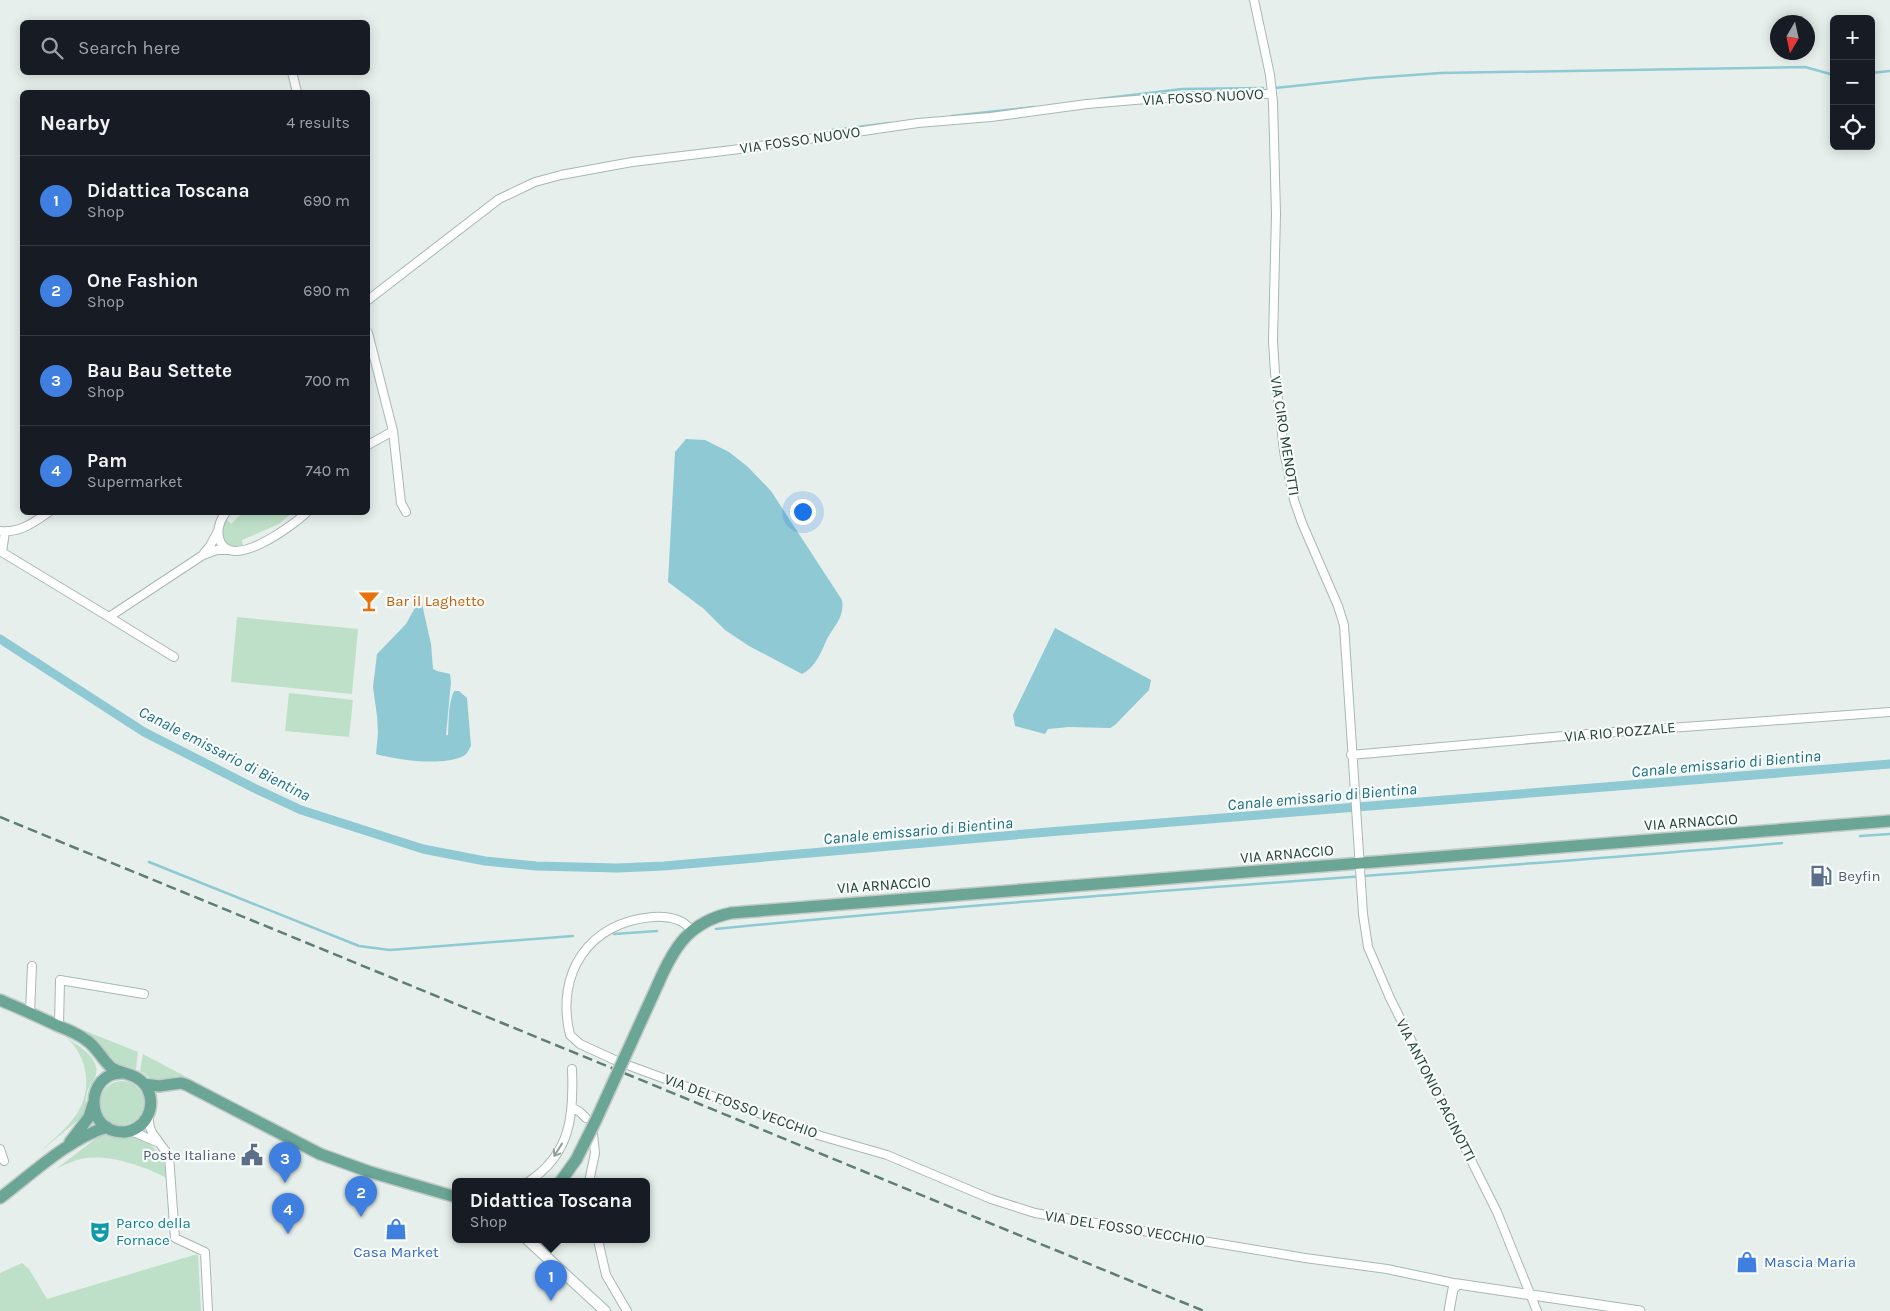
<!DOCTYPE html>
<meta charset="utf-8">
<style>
:root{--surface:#171b24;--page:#20242c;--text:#f1f3f6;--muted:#9ea1a6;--line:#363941;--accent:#f4845f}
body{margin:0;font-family:Karla,sans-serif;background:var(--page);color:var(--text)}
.controls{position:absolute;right:15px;top:15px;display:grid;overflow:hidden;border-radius:8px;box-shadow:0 2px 12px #0003}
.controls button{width:45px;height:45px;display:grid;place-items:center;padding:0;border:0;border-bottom:1px solid var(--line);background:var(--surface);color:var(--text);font:25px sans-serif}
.compass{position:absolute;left:1770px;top:15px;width:45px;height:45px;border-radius:50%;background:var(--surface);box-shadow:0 2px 12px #0003;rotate:189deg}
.you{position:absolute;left:802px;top:511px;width:18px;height:18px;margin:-12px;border:4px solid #fff;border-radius:50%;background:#1a73e8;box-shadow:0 0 0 8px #1a73e833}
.badge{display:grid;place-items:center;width:32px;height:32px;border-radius:50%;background:var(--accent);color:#fff;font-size:16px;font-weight:700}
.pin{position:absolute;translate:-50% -41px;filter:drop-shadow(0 1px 2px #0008)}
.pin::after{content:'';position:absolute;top:26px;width:18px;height:15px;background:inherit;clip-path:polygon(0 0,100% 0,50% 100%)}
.popup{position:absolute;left:452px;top:1178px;width:198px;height:65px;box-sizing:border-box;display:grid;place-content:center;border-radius:8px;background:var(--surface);filter:drop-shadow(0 1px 4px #0005);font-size:16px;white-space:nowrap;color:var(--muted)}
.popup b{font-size:19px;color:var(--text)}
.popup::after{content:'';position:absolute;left:50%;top:100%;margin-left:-10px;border:10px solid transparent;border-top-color:var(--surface)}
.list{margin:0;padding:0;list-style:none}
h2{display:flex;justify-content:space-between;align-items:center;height:65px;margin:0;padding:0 20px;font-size:21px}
h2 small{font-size:16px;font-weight:400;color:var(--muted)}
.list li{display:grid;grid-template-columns:32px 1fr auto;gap:15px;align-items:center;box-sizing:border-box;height:90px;padding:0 20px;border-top:1px solid var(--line)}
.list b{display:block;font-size:19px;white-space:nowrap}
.list p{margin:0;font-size:16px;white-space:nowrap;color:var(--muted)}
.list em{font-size:16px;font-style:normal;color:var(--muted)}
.icon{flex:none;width:28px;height:28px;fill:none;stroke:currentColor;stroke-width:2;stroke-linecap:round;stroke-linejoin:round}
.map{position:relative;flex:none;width:1890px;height:1311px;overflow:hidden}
.search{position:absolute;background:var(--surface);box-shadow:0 2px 12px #0003;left:20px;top:20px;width:350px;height:55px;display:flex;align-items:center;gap:12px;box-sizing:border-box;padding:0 18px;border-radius:8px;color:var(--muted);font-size:19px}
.panel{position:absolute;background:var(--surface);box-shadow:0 2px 12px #0003;left:20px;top:90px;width:350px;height:425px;border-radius:8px}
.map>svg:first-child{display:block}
</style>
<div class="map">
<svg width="1890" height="1311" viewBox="0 0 1890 1311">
<rect width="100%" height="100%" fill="#e6efeb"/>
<path fill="#bfe0c8" d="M242 513H292L279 524 242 540 243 548C223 547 216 536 226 519L231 524Z
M237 617 358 629 352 694 231 682Z
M289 693 353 700 349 737 285 731Z
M83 1030 138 1052 136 1069 113 1063 96 1042Z
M67 1038C78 1045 100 1058 96 1074 95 1080 89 1085 87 1092 85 1099 87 1108 84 1115L40 1152C51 1141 64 1131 73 1119 93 1095 90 1059 67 1038Z
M143 1054 192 1080 176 1076 160 1081 153 1080 140 1071Z
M100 1103a22 22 0 1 1 44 0a22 22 0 1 1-44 0Z
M103 1133 116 1136H138L152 1146 163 1157 167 1178C143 1166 108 1153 81 1159 73 1161 64 1165 56 1169Z
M194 1255H198L201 1311H0V1273L22 1263 29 1269 47 1299Z"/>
<path fill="#8ec9d4" d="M686 439 705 440 729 452 748 467 771 491 842 600C845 617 834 626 827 639 821 652 816 667 802 674L749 646 725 630 704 609 668 582 675 452Z
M417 604H422L431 644 433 669 437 671 450 674 451 682 446 735H448C449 721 448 704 454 691H459L467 698 471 746C468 751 467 755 461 757 441 766 397 760 376 754L378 733 377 716 373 687 377 654 406 624Z
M1055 628 1151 680 1149 690 1115 725 1110 728 1069 727 1048 729 1045 734 1015 726 1013 715Z"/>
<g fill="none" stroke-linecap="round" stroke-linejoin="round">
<path stroke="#8ec9d4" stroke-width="2.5" d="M1871 73 1890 71
M1275 88 1370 78 1441 73 1805 67 1834 75
M1099 99 1182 89 1263 88
M952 116 1034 107
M832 130 890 123
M1860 836 1890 834
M149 862 359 946 390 950 573 936
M716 929C1071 894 1427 874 1782 843
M614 934 657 931"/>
<path stroke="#8ec9d4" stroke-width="9" d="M0 639 144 732 254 788 301 810 423 849 485 861 536 866 617 868 664 866 1048 832 1890 764"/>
<g stroke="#a8b8b2" stroke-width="10">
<path id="minor" d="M1254 0 1270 75 1273 102 1276 214 1273 341 1275 373 1284 451 1294 500 1302 523 1338 606 1344 625 1363 914 1368 947 1390 998 1497 1212 1537 1311
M292 72 297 92
M368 300 499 199 535 182 561 175 632 162 732 150 918 123 991 117 1087 104 1147 99 1237 94H1272
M368 333 393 431 401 503 406 512
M368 445 393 431
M226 512C220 520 217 528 219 538 228 574 294 525 307 512
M0 531C20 533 33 523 49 512
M0 551 109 617 203 555 217 550H229
M2 552 5 532
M204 553 210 546 218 531
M109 617 174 657
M1351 755 1587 734 1890 712
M30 1013 32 966
M59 1026 60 980 144 994
M617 1061 580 1044 570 1035C555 973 589 922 653 917 668 916 682 918 691 930
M630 1066 821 1136 887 1155 991 1199 1035 1213 1305 1258 1387 1269 1458 1284
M573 1108 580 1112 586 1118
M148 1115 150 1128 153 1134 169 1156 175 1238 205 1252 208 1311
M131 1131 157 1142
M0 1149 4 1161
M528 1182C571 1154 574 1115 572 1069
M589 1182 595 1153 593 1134
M598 1240 606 1275 627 1311"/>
</g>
<g stroke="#a8b8b2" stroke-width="11">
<path id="tertiary" d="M1449 1311 1453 1289 1458 1284 1640 1311"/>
</g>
<g stroke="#a4bbb3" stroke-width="12">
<path id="secondary" d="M528 1240 605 1311"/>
</g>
<g stroke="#c2cac8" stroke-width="14">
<path id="primary" d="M658 984C674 947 689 922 731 913L1890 821
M0 1000C19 1008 37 1016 56 1025 66 1029 77 1033 86 1040 97 1047 102 1060 112 1068 120 1073 129 1073 137 1078 151 1086 154 1104 147 1117 143 1125 134 1131 125 1132 83 1134 85 1071 123 1073
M144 1084 159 1086 181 1083 187 1085 320 1154 370 1172 456 1197
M70 1142 89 1117 93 1104
M560 1182 576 1160
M0 1198C32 1174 68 1139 107 1127"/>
</g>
<use href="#minor" stroke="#fff" stroke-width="8"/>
<use href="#tertiary" stroke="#fff" stroke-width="9"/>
<use href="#secondary" stroke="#fff" stroke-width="10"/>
<use href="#primary" stroke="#6aa596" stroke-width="11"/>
<path stroke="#5f7d75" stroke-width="2.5" stroke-dasharray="10 5" stroke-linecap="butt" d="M0 817 1204 1311"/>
<g stroke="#c2cac8" stroke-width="14" stroke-linecap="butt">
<path id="primary-bridge" d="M576 1160 596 1120 658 984"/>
</g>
<use href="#primary-bridge" stroke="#6aa596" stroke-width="11"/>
</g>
<defs><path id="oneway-shaft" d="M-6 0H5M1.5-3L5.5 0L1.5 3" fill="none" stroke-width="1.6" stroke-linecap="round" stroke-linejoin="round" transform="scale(1.25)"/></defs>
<use stroke="#92a09c" href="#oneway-shaft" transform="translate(558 1150) rotate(122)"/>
<defs>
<g id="bar-bare" transform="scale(1.725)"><path d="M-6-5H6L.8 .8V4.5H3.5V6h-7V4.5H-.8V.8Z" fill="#e8710a" stroke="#f7fbf9" stroke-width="2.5" paint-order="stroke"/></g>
<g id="fuel-bare" transform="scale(1.725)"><path d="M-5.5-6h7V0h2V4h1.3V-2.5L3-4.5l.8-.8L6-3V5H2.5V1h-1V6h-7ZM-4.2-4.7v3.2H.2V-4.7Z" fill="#5c6f8a" stroke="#f7fbf9" stroke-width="2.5" paint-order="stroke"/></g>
<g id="civic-bare" transform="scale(1.725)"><path d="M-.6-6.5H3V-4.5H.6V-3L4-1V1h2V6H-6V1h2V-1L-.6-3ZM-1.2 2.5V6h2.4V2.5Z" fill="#5c6f8a" stroke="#f7fbf9" stroke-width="2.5" paint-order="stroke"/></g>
<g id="shop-bare" transform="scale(1.725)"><path d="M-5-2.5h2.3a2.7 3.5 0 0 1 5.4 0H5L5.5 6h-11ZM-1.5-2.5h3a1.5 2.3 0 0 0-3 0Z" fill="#3f7fe0" stroke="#f7fbf9" stroke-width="2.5" paint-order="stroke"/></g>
<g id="theatre-bare" transform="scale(1.725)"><path d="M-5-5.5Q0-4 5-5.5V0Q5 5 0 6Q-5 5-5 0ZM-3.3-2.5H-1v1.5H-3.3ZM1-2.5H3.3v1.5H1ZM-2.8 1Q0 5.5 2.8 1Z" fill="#0f9aa8" stroke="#f7fbf9" stroke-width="2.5" paint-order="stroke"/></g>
</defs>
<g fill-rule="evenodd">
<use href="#bar-bare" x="369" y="601"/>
<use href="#fuel-bare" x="1821" y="876"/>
<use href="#civic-bare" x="252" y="1155"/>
<use href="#shop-bare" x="396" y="1229"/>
<use href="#theatre-bare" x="100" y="1232"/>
<use href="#shop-bare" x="1747" y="1262"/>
</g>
<g text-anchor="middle" stroke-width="4.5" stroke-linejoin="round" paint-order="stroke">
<g font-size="15" fill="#24423a" stroke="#f7fbf9">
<text transform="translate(1203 97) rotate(-3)" y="5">VIA FOSSO NUOVO</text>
<text transform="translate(800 140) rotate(-8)" y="5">VIA FOSSO NUOVO</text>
<text transform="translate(1285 436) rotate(81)" y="5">VIA CIRO MENOTTI</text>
<text transform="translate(1620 732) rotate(-5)" y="5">VIA RIO POZZALE</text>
<text transform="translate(1691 822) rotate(-4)" y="5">VIA ARNACCIO</text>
<text transform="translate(1287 854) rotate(-5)" y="5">VIA ARNACCIO</text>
<text transform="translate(884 885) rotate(-4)" y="5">VIA ARNACCIO</text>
<text transform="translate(1436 1090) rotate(63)" y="5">VIA ANTONIO PACINOTTI</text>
<text transform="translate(741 1106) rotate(20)" y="5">VIA DEL FOSSO VECCHIO</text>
<text transform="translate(1125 1228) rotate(9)" y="5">VIA DEL FOSSO VECCHIO</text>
</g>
<g font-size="15" fill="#c56008" stroke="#f7fbf9" text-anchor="start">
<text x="386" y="606">Bar il Laghetto</text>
</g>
<g font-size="15" fill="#4e5e75" stroke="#f7fbf9" text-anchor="start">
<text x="1838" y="881">Beyfin</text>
<text x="236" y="1160" text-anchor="end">Poste Italiane</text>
</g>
<g font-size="15" fill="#0d838f" stroke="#f7fbf9" text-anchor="start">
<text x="116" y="1228">Parco della<tspan x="116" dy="17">Fornace</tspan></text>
</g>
<g font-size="15" fill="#366cbe" stroke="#f7fbf9">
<text x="396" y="1257">Casa Market</text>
<text x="1764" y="1267" text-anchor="start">Mascia Maria</text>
</g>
<g font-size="16" font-style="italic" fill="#1c6f80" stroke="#f7fbf9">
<text transform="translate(225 753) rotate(27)" y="6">Canale emissario di Bientina</text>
<text transform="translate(1726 763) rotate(-5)" y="6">Canale emissario di Bientina</text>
<text transform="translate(1322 796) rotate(-5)" y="6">Canale emissario di Bientina</text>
<text transform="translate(918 830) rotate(-5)" y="6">Canale emissario di Bientina</text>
</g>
</g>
</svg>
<div class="controls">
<button>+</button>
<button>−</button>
<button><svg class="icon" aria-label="locate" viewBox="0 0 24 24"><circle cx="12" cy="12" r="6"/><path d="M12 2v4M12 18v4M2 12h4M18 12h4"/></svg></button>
</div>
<svg class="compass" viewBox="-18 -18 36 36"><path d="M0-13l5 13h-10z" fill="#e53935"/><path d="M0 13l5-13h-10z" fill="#9ea1a6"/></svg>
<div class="you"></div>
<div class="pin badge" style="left:551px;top:1301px;background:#3f7fe0">1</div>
<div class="popup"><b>Didattica Toscana</b>Shop</div>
<div class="pin badge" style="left:361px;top:1217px;background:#3f7fe0">2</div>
<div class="pin badge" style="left:285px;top:1183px;background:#3f7fe0">3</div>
<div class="pin badge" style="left:288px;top:1234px;background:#3f7fe0">4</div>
<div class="search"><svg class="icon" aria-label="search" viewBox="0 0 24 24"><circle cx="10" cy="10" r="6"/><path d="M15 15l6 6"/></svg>Search here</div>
<section class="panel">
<h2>Nearby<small>4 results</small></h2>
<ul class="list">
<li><span class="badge" style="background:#3f7fe0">1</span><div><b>Didattica Toscana</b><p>Shop</p></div><em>690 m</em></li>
<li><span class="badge" style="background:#3f7fe0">2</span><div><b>One Fashion</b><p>Shop</p></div><em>690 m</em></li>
<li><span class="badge" style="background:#3f7fe0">3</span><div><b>Bau Bau Settete</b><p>Shop</p></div><em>700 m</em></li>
<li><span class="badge" style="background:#3f7fe0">4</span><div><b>Pam</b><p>Supermarket</p></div><em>740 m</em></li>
</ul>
</section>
</div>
